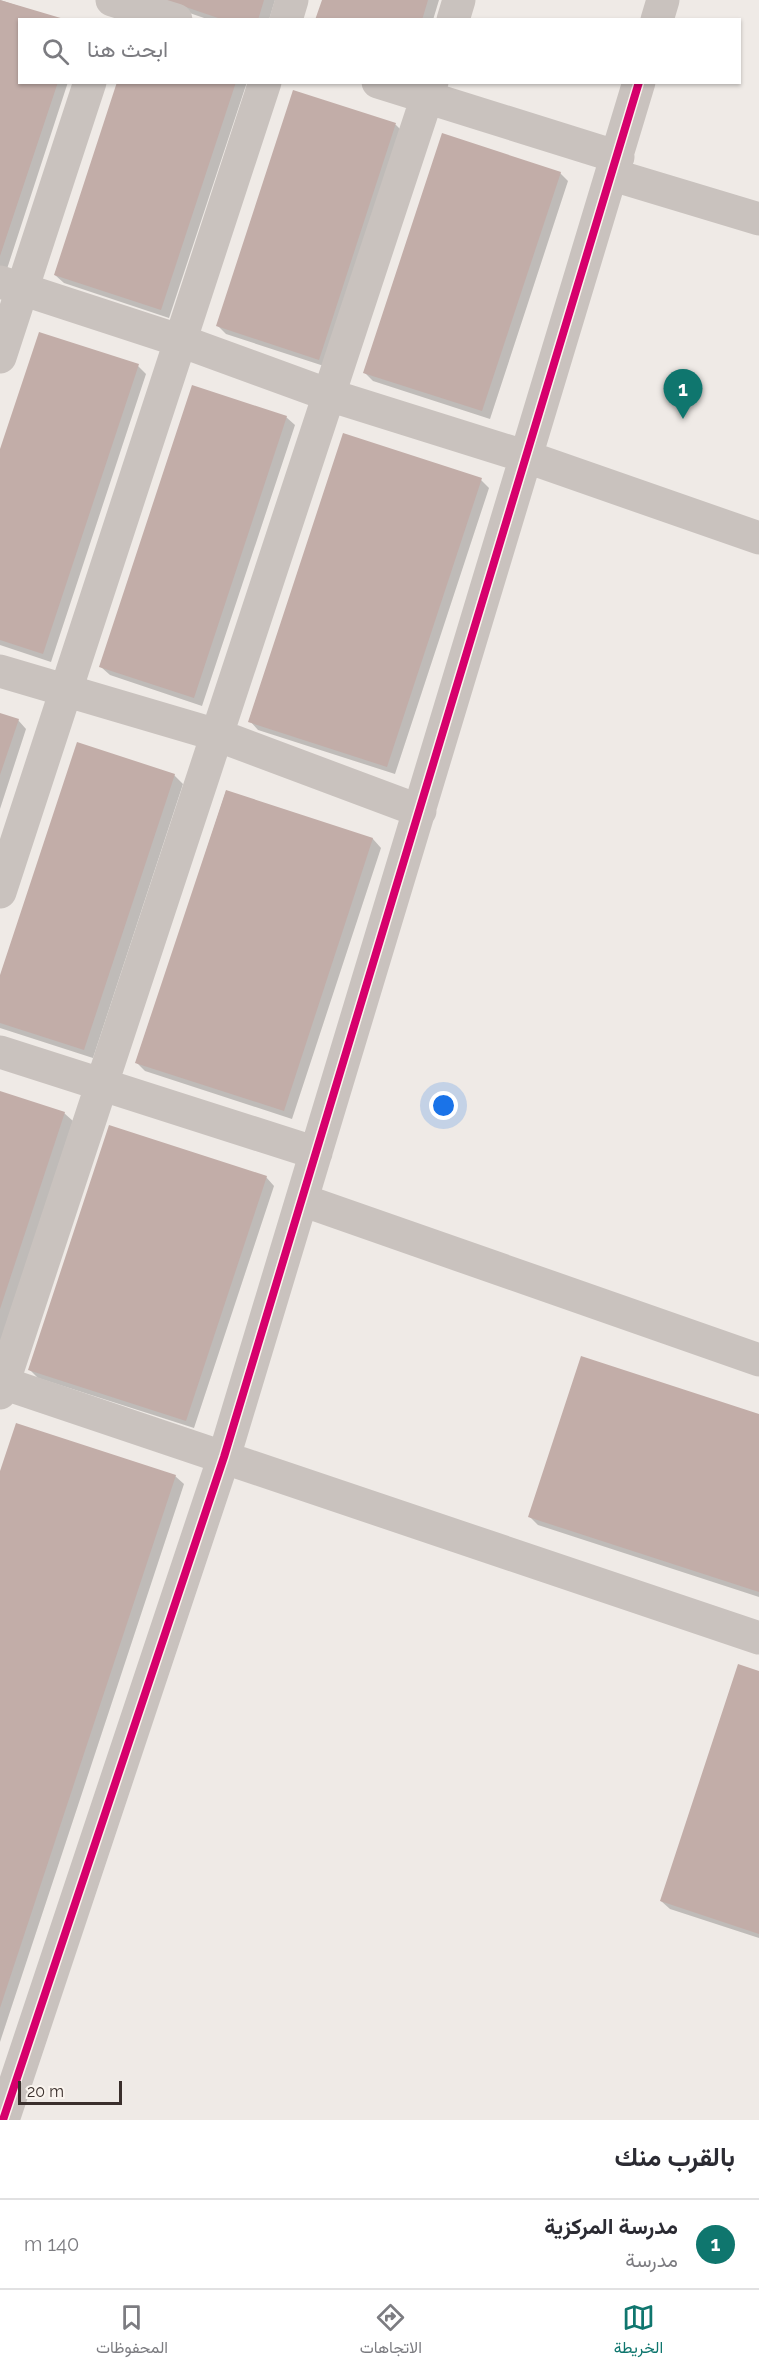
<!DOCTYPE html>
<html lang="ar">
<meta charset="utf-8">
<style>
:root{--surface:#fff;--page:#f2f2f3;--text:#2b2b33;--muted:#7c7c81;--line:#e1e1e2;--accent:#0f766e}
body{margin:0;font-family:Raleway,Vazirmatn,sans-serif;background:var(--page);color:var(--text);direction:rtl}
.scale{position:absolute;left:18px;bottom:15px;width:104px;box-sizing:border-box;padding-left:6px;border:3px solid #3a2f2c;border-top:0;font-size:16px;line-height:21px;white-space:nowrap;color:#3a2f2c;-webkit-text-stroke:4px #faf4ee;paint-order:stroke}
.you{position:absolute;left:444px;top:1106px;width:21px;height:21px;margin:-15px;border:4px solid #fff;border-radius:50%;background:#1a73e8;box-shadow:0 0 0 9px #1a73e833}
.badge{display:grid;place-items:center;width:39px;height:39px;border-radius:50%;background:var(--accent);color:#fff;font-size:20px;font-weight:700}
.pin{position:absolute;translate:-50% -50px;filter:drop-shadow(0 2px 3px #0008)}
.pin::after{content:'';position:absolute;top:32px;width:21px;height:18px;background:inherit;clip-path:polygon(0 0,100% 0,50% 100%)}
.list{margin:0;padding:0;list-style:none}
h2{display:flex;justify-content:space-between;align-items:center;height:78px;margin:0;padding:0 24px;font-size:26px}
h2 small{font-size:20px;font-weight:400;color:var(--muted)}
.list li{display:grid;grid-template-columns:39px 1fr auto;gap:18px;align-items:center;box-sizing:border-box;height:90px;padding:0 24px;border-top:2px solid var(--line)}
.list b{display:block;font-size:22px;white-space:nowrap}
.list p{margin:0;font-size:20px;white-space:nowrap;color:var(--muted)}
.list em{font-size:20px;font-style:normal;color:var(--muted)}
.icon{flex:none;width:33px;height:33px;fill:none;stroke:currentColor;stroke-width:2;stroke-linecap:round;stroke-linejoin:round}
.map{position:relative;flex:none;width:759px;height:2120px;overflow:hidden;direction:ltr}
.search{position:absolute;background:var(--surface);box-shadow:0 2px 4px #0004;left:18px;right:18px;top:18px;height:66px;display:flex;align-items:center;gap:15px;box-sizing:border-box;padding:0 21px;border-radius:0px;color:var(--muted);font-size:22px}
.sheet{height:168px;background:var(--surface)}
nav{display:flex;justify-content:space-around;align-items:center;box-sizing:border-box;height:84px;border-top:2px solid var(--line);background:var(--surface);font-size:16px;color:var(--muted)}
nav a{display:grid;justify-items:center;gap:3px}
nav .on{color:var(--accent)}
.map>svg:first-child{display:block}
</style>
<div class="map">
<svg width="759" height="2120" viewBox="0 0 759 2120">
<rect width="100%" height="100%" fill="#efeae6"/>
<path fill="#0003" d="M0 0 61 20H20V82H68L6 272 0 270Z
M158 0H275L269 20H210L163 4Z
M323 0H439L433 20H317Z
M119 82H247L169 318 64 283 55 275Z
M294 92 396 125 404 133 327 367 226 334 218 326Z
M560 173 568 181 490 419 373 381 365 373Z
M138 366 146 374 51 662 0 645V454Z
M286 417 295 425 202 706 110 675 101 667Z
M481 480 489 488 395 774 258 730 250 721Z
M0 715 18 720 26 729 0 809Z
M174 775 183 784 93 1058 0 1028V979Z
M226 791 373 839 381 848 292 1119 145 1071 137 1063Z
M0 1092 64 1113 73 1121 0 1343Z
M266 1177 274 1186 194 1428 38 1378 29 1369Z
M759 1415V1597L538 1525 529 1516Z
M0 1476H175L184 1484 0 2042Z
M759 1672V1938L670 1909 661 1901Z"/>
<path fill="#c2ada8" d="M0 0 64 19 20 20V82H58L0 256Z
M165 0H264L258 20H224Z
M322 0H428L422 20H315Z
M117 82H236L161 310 54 275Z
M293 90 396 123 319 360 216 326Z
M442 133 561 172 482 411 363 373Z
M39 332 139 364 43 654 0 640V449Z
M192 385 287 416 194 698 99 667Z
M343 433 482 478 387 767 248 722Z
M0 713 19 719 0 775Z
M77 742 175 774 84 1050 0 1023V975Z
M226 790 373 838 284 1111 135 1063Z
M0 1091 65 1112 0 1309Z
M109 1125 267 1176 186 1421 28 1370Z
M581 1356 759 1414V1592L528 1517Z
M16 1423 176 1475 0 2008V1471Z
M738 1664 759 1671V1934L660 1901Z"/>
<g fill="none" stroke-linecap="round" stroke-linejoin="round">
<path stroke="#c9c2be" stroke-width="33" d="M112 0 176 20
M286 20 292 0
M453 20 459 0
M657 20 663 0
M378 82 618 157
M613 175 759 219
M0 282 181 341 329 395 527 457 759 538
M0 357 90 82
M0 671 217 735 420 811
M0 892 265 82
M0 1052 316 1153
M302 1200 759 1360
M0 1382 759 1638
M0 1393 432 82
M3 2120 224 1457 639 82"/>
<g stroke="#faf4ee" stroke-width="11">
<path id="cycleway" d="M3 2120 224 1457 639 82"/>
</g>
<use href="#cycleway" stroke="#d6006c" stroke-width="8"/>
</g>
</svg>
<div class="scale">20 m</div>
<div class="you"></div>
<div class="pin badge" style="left:683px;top:419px">1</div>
<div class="search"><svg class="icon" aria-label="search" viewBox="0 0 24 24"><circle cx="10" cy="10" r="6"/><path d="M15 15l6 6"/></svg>ابحث هنا</div>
</div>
<section class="sheet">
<h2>بالقرب منك<small></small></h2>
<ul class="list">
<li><span class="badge">1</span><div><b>مدرسة المركزية</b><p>مدرسة</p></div><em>140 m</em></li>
</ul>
</section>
<nav>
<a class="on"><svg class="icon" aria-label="map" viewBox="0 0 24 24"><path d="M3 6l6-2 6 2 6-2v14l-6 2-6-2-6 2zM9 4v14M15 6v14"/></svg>الخريطة</a>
<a><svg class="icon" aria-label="directions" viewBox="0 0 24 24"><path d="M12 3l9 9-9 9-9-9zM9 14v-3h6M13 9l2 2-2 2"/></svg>الاتجاهات</a>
<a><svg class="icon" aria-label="saved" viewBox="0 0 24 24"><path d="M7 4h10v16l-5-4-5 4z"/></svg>المحفوظات</a>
</nav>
